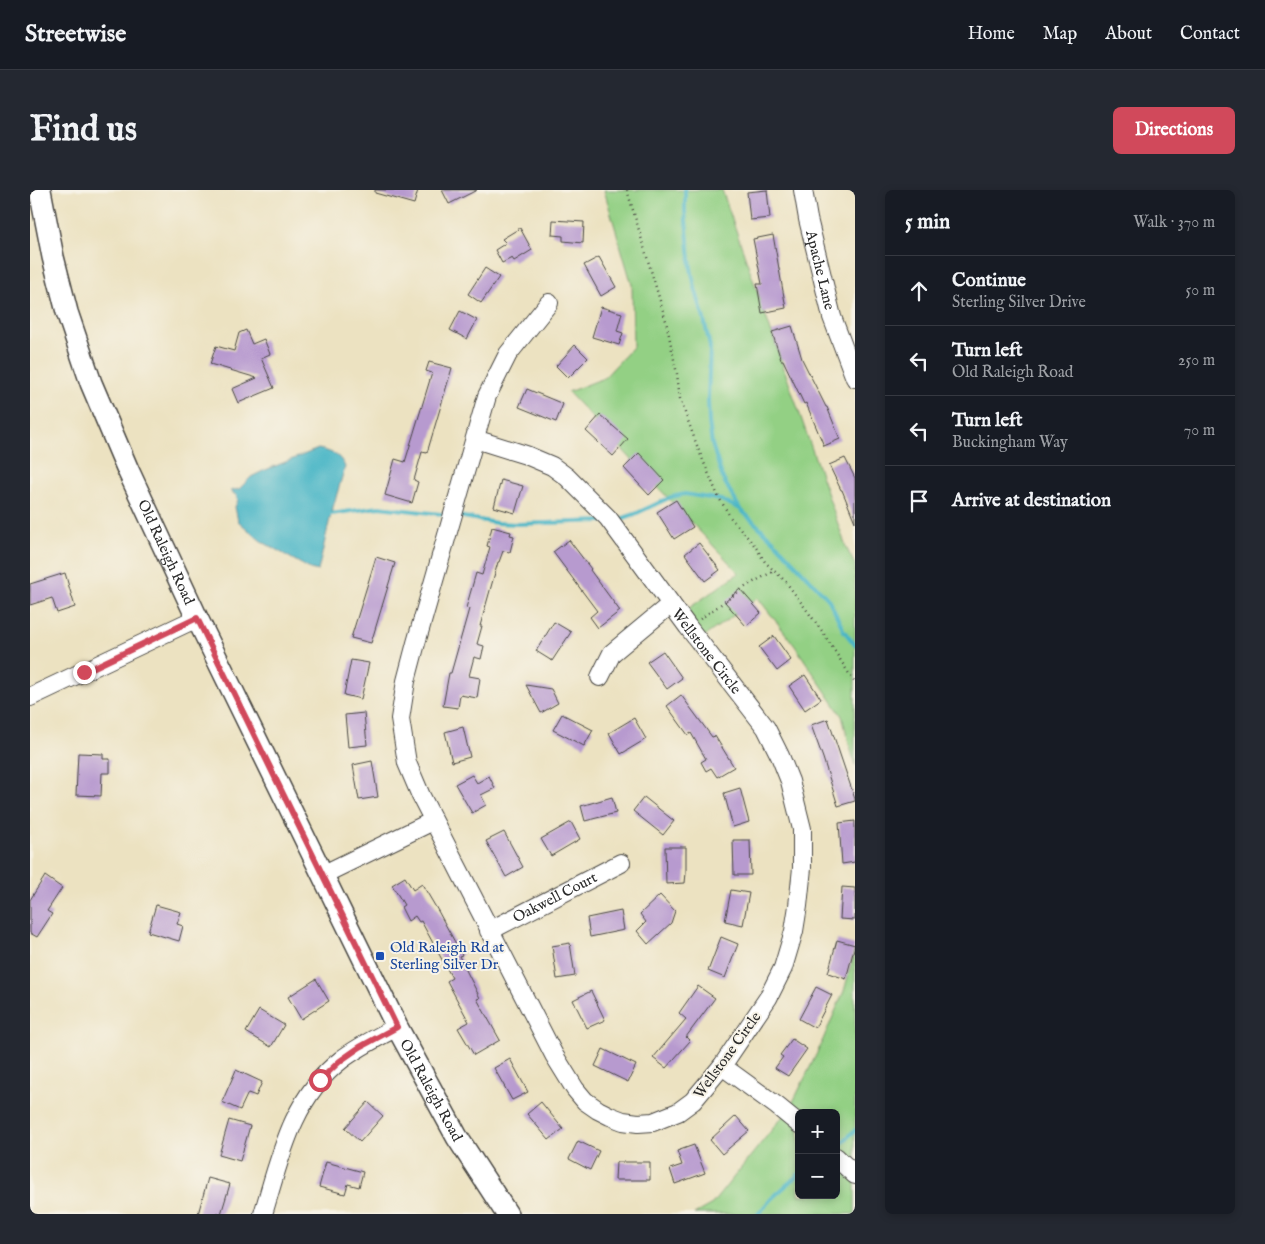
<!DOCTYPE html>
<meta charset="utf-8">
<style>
:root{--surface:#171b24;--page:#242831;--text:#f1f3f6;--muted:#9ea1a6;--line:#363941;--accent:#d1495b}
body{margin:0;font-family:"IM FELL English",serif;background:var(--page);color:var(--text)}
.controls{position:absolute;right:15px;bottom:15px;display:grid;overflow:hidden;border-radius:8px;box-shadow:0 2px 8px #0003}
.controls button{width:45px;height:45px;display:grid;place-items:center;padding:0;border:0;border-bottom:1px solid var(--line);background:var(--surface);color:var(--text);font:25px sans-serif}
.stop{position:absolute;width:15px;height:15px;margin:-11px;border:4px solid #d1495b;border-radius:50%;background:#fff}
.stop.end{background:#d1495b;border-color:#fff;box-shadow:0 1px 5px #0008}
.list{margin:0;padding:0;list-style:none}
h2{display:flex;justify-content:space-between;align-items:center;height:65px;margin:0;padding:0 20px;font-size:21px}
h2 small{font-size:16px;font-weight:400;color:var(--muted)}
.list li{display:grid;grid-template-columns:32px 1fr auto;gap:15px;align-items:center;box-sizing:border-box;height:70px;padding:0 20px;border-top:1px solid var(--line)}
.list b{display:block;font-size:19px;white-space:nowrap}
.list p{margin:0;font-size:16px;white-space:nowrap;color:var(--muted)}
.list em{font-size:16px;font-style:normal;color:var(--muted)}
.icon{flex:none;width:28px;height:28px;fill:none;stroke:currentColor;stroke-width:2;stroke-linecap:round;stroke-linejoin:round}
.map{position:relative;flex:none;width:825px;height:1024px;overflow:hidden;border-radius:8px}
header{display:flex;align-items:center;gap:30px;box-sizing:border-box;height:70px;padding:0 25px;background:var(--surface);border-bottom:1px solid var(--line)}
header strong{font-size:24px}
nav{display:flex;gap:28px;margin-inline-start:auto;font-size:18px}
.intro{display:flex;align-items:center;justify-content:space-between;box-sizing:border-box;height:120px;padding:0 30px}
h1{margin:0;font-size:35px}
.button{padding:12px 22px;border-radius:8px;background:var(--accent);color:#fff;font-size:18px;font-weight:700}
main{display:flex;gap:30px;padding:0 30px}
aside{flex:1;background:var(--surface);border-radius:8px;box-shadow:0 2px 8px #0003}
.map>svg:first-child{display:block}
</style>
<header>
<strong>Streetwise</strong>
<nav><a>Home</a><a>Map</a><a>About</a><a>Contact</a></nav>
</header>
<div class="intro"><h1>Find us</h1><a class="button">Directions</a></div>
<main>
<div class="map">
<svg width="825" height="1024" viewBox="0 0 825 1024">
<rect width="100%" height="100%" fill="#f7f3e8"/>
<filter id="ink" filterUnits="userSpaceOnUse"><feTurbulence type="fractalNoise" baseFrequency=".02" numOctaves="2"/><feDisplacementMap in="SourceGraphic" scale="10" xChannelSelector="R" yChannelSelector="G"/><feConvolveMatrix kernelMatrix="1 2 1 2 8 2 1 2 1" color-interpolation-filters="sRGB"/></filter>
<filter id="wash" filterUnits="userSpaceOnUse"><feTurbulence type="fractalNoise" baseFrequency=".0096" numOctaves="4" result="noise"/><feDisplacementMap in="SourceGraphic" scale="20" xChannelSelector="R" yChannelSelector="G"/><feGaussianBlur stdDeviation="1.12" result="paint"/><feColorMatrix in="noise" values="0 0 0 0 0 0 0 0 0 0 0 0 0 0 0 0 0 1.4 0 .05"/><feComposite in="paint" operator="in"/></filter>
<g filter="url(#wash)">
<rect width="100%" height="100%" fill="#ece2c1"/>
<path fill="#93d084" stroke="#5f7e58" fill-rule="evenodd" d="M574 0H692L816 357 825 375V576L812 526 765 456 728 408 669 450 649 425 709 383 538 202 574 188 603 157 602 95Z
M825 760V1024H664L682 1014 761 916 788 861 814 801ZM769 923H806V1005H769Z"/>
<path fill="#4ab6c6" stroke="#3a7078" d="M288 259C300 261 311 265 315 277L301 324 288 381 280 379 231 351 208 331 205 317 208 310 206 305 200 301 209 299 221 287 233 281Z"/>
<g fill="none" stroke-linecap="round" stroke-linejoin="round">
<path stroke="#4ab6c6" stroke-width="4" d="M655 0V21L661 78 665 98 674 129 680 157 678 209 679 232 682 254 693 289 710 319 743 350 799 410 814 441 825 455
M297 322 301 324 349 317 419 325
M428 326 466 333 488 334 573 331
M585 331 605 324 641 307 655 304 691 310 710 319
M806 957 812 953 825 940
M728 1024 741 1009 769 984"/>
</g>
<g id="blocks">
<path fill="#b79acf" d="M345 0H388L384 14 345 3Z
M412 0H447L419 14Z
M737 0 740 28 720 30 717 2Z
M523 30 554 32 553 53 533 51V46L522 45Z
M490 38 502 60 484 71 482 68 472 73 465 60 476 53 472 49Z
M743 45 756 118 732 123 727 94H732L723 49Z
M569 67 586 97 571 106 554 75Z
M455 78 469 87 451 113 438 104Z
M571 117 592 123 587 141 593 143 589 155 562 147Z
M430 121 447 130 437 149 420 140Z
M762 136 772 169 796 217H797L810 249 794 256 776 213 774 214 753 170H751L742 142Z
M216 140 222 154 234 149 240 164 231 168 244 198 208 213 202 199 227 188 180 174 186 156 204 161 209 143Z
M545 155 558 168 538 188 526 176Z
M399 172 422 178 397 263 392 262 384 290 388 292 382 313 355 305 365 269 375 272 402 183 396 181Z
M497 199 533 214 526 232 489 217Z
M570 225 598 249 583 266 556 241Z
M609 263 634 290 619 305 594 278Z
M815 268 825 288V332L812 300H811L799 275Z
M471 290 493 296 485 323 464 317Z
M646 310 663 337 644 349 627 322Z
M462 337 481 342 480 345 484 346 480 362 473 361 469 372H468L450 436H452L447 454 454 456 451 469 444 467 439 486 450 488 447 508 430 505 428 518 413 516 419 483H421L439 419 436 418 446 383 452 385 460 357 457 356Z
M539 350 561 379 560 380 590 421 568 438 560 427 567 421 523 362Z
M669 353 690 380 675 391 655 364Z
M346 367 365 373 341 453 321 448Z
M35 383 45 417 27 423 22 408 0 415V394Z
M710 399 731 423 716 436 695 412Z
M524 432 541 442 522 471 506 461Z
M744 446 761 470 747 481 729 457Z
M633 461 652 488 637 499 617 472Z
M321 470 339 473 331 509 314 505Z
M775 485 791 509 775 520 759 496Z
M496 495 521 499 528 513 511 523Z
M651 505 682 547 685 546 704 577 687 587 681 578 676 581 671 572 676 569 661 543 658 545 637 516Z
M334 523 337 555 318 557 315 525Z
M532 524 563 540 554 556 523 540Z
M604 528 616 549 591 564 579 543Z
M798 529 825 609V611L808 616 793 568 781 535Z
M433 537 440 567 422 572 415 542Z
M48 563 73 564V569H80V583H72L71 606 46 605Z
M342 571 348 607 329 610 323 575Z
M442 585 447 593 459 586 465 598 451 605 456 615 442 623 425 594Z
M710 598 719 632 703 637 694 603Z
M582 607 586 623 555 631 551 616Z
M614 607 644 631 633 645 603 621Z
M825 631V672L812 674 809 633Z
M541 632 550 649 521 666 511 649Z
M474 642 493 677 476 687 456 651Z
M703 650H720L721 685H704Z
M635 657H656V683L655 693 636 694Z
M15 686 32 698 17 721 22 724 7 747 0 743V710Z
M375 687 383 700 392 694 408 721 432 765 429 766 450 808 447 809 470 850 444 865 428 838 439 832 417 791 422 788 391 731 389 732 385 726 378 731 371 717 374 715 362 695Z
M812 697 825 698V730L810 729Z
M701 700 719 703 713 735 695 731Z
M630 705 645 721 641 733 618 754 607 741 616 732 610 724Z
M126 715 151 722 147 734 153 736 149 751 118 742Z
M591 721 594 740 560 747 557 728Z
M691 747 708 754 695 788 678 781Z
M807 750 825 755 816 789 798 783Z
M540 753 545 786 527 789 522 756Z
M286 789 299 811 271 829 258 807Z
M668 796 685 808 656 847 660 851 636 878 623 868 656 829 649 823Z
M786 797 802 805 785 838 769 829Z
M561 801 575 830 557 838 543 810Z
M229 820 254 835 241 857 216 842Z
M762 849 777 859 758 886 745 878 753 867 750 865Z
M573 859 606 875 598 892 565 876Z
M480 869 498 902 482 910 464 878Z
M206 880 232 892 226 906 218 903 210 920 192 912Z
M338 912 353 926 330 952 315 938Z
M511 912 533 939 519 950 497 924Z
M706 926 719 941 692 964 680 950Z
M199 930 220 936 210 971 189 965Z
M548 951 569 961 560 980 539 969Z
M664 955 675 983 645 994 640 979 652 975 647 961Z
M296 972 333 982 329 997 318 994 315 1004 289 997Z
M586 972H620V990H585Z
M178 988 200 994 191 1024H168Z"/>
</g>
</g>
<g filter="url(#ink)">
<use href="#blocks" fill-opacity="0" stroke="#484642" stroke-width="1"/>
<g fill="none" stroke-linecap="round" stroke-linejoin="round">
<g stroke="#484642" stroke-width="20">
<g id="minor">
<path id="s1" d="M773 0 778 29 802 127 825 188"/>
<path id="s2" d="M445 249 496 265 522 276 537 287 578 328 658 437 736 538 750 566 760 591 772 639V678L768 716 764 741 753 778 738 808 692 876 663 911 648 922 623 932 608 933 593 931 580 926 568 920 555 911 545 899 524 865 391 606 377 573 370 529 376 491 386 453 457 206 478 164 519 113"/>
<path d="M570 487 582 463 641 414"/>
<path d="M0 507 167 428"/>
<path d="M292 685 403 631"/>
<path id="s3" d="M459 741 591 673"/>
<path d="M692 876 747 916 769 934"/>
<path d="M806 967 825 985"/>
<path d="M233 1024C250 968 262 908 311 870 328 857 348 847 367 837"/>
</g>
</g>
<g stroke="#484642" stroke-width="24">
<g id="major">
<path id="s4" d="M10 0 23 67 37 122 61 193 98 280 167 428 367 837 427 947 477 1024"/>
</g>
</g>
<path stroke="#484642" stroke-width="2.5" stroke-dasharray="1 4" stroke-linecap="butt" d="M597 0 636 131 647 184 650 209 669 261 688 306 701 328 725 356 735 372 756 392 792 441 825 493
M670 429 718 395 744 381"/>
<use href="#minor" stroke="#fff" stroke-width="18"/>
<use href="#major" stroke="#fff" stroke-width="21"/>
</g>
</g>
<g fill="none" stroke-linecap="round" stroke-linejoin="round" filter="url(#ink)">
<path stroke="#d1495b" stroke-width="6" d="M54 482 167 428 367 837 330 857 310 871 290 890"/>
</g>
<rect fill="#1a4fb4" stroke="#f7f3e8" stroke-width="2" x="345" y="761" width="10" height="10" rx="2.5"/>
<g text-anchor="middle" stroke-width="4" stroke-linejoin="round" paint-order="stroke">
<g font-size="15" fill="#2b2b2b" stroke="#f7f3e8">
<text dy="5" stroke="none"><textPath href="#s1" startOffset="82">Apache Lane</textPath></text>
<text dy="5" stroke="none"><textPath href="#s4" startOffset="385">Old Raleigh Road</textPath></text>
<text dy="5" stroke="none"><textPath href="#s2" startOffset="324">Wellstone Circle</textPath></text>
<text dy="5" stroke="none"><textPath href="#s3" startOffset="74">Oakwell Court</textPath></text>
<text transform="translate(697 865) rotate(-54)" y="5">Wellstone Circle</text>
<text dy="5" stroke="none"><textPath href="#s4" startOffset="985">Old Raleigh Road</textPath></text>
</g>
<g font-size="15" fill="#164399" stroke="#f7f3e8" text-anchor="start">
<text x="360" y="762">Old Raleigh Rd at<tspan x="360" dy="17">Sterling Silver Dr</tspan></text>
</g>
</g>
</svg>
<div class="controls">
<button>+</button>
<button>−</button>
</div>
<div class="stop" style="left:290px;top:890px"></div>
<div class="stop end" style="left:54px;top:482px"></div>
</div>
<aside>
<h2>5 min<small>Walk · 370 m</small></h2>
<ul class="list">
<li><svg class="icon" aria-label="ahead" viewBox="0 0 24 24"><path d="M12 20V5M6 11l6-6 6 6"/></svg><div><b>Continue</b><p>Sterling Silver Drive</p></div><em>50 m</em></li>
<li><svg class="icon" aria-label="left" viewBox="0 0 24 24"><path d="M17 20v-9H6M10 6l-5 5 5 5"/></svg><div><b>Turn left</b><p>Old Raleigh Road</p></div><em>250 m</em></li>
<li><svg class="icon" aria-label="left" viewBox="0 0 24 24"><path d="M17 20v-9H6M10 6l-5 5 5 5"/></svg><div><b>Turn left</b><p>Buckingham Way</p></div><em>70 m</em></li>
<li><svg class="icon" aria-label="arrive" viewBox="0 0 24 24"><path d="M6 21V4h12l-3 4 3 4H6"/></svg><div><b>Arrive at destination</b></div></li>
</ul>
</aside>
</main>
